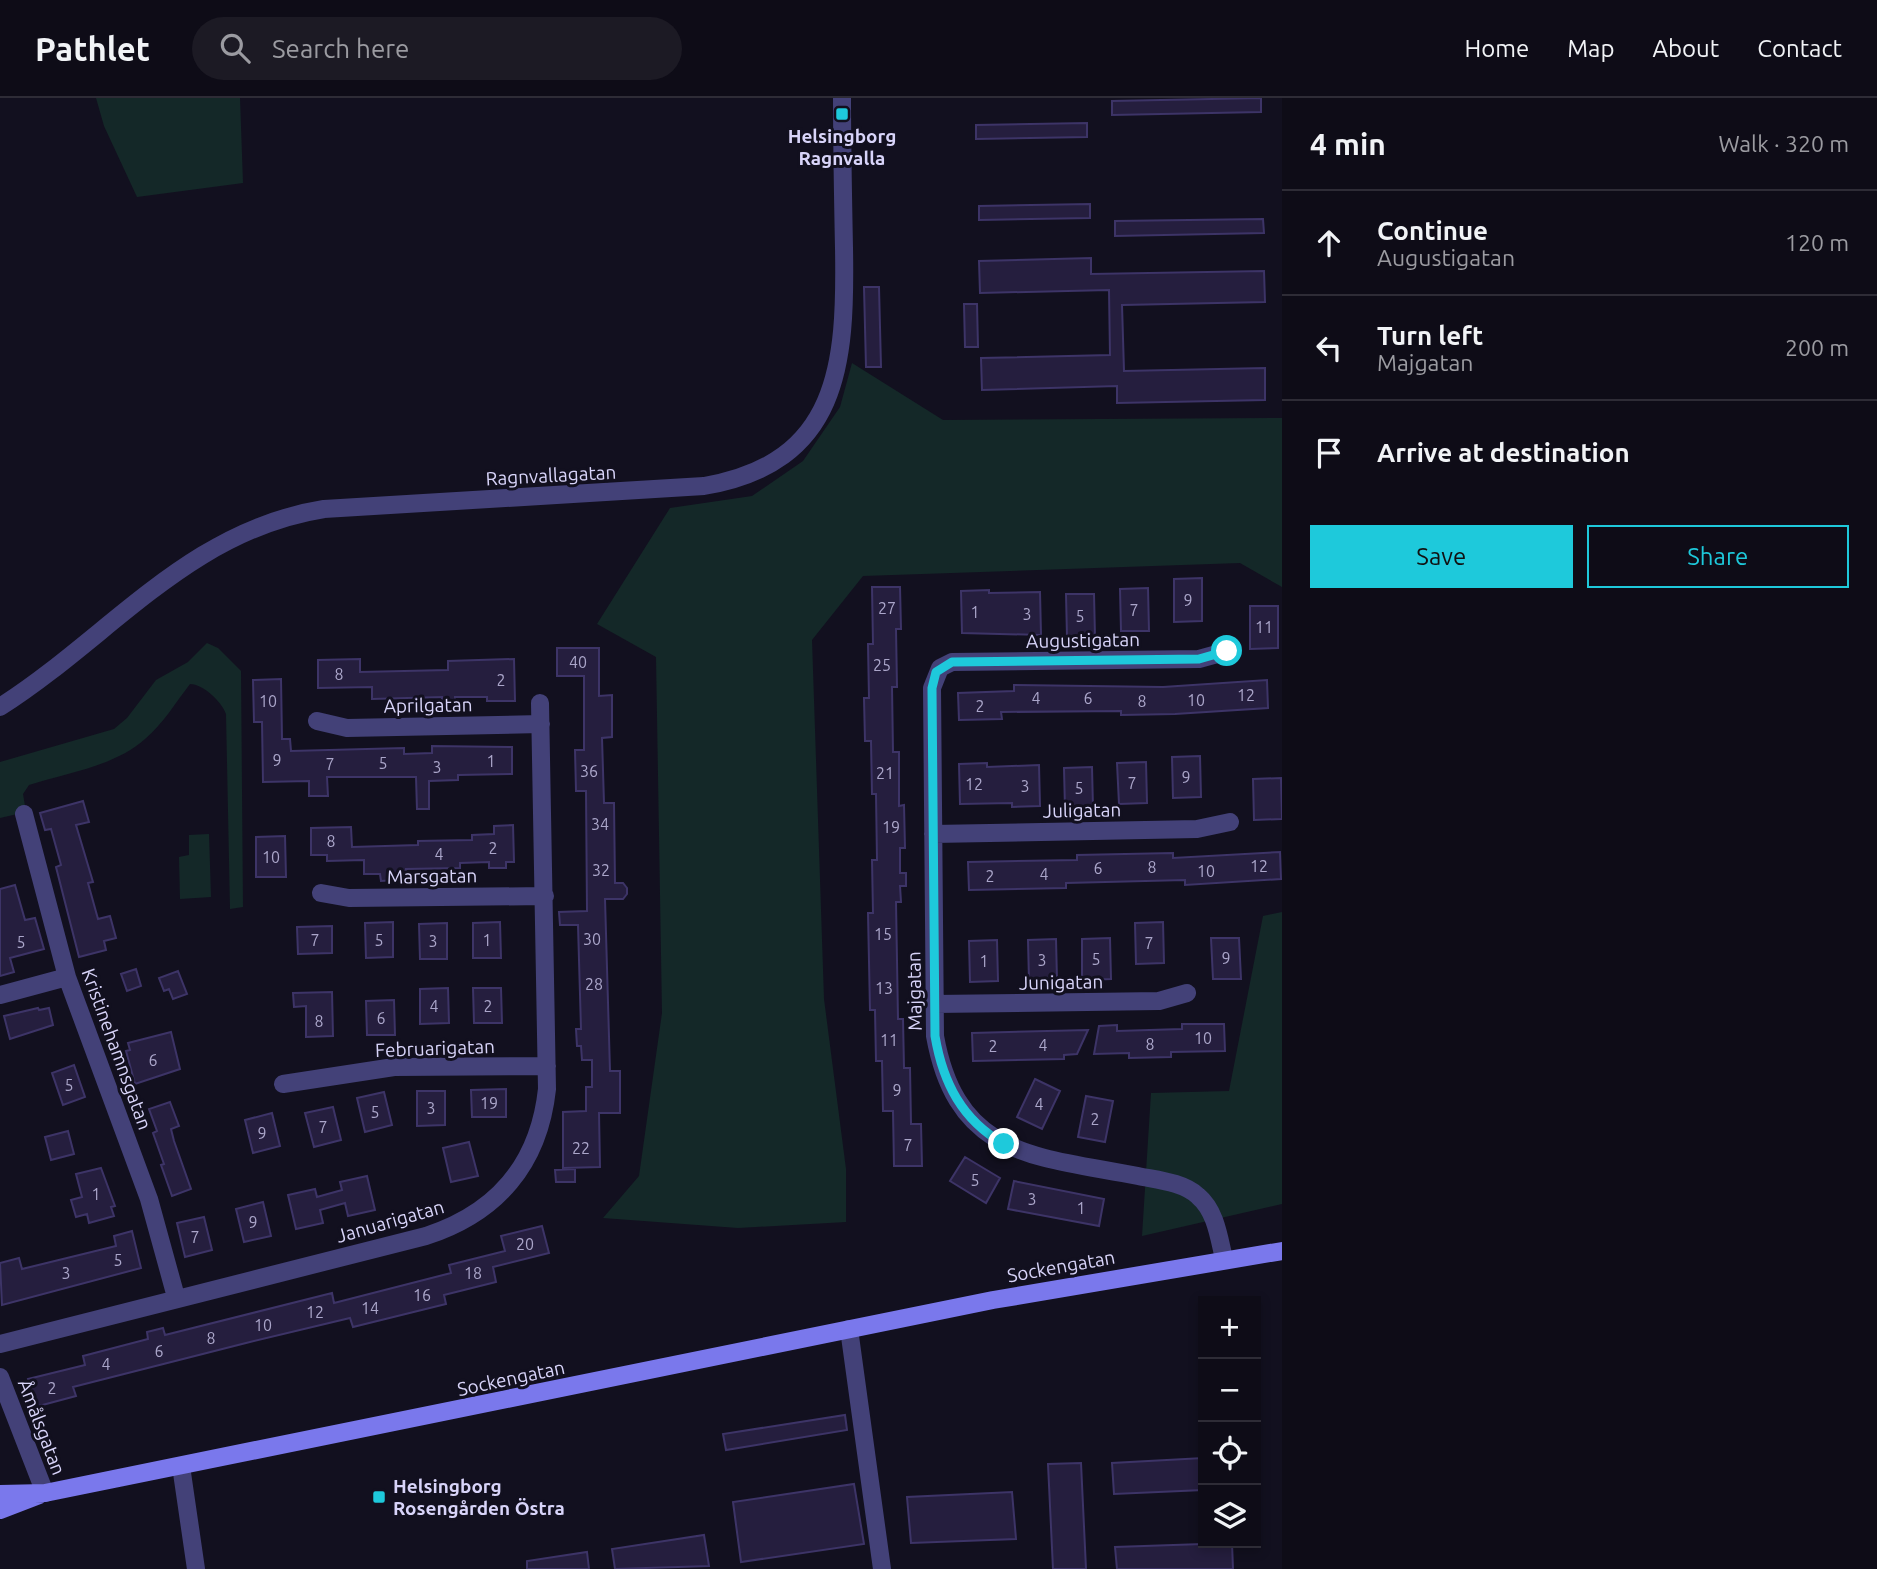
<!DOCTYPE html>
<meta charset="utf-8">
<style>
:root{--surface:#0e0c17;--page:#1c1a24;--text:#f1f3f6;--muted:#9b9ba1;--line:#2e2c36;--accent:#1ec9db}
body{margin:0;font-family:Ubuntu,sans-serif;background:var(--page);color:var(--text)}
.controls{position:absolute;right:21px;bottom:21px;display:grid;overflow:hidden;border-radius:0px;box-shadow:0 4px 10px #0003}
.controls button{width:63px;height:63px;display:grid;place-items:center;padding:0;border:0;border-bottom:2px solid var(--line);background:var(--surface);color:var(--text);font:35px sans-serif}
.stop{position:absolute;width:21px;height:21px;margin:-16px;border:5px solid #1ec9db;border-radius:50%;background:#fff}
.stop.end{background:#1ec9db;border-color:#fff;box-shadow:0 2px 7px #0008}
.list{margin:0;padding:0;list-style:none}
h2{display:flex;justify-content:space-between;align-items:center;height:91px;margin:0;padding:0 28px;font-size:30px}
h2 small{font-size:23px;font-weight:400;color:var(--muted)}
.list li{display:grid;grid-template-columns:46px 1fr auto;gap:21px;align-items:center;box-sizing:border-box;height:105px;padding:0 28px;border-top:2px solid var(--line)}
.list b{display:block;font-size:26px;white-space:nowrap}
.list p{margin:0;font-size:23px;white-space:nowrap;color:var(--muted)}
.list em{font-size:23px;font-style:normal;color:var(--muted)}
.actions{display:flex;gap:14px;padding:21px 28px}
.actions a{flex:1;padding:16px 0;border:2px solid var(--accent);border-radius:0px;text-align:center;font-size:24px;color:var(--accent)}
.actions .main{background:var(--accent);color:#111}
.icon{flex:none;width:38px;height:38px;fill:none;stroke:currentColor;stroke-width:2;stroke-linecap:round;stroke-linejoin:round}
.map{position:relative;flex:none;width:1282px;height:1471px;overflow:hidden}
header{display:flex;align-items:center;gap:42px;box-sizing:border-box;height:98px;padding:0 35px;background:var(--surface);border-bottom:2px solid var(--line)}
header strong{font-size:33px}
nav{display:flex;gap:38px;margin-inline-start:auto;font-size:24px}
.search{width:490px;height:63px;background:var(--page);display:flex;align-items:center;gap:18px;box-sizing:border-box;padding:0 24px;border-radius:38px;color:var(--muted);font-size:26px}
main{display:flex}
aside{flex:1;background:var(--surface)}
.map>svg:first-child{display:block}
</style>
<header>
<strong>Pathlet</strong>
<div class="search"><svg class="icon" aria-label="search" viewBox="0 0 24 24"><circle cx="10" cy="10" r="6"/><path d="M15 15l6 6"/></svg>Search here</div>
<nav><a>Home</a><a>Map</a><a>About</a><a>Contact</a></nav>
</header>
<main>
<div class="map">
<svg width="1282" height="1471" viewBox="0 0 1282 1471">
<rect width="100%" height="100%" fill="#12101f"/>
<path fill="#142828" d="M96 0H240L243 85 137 99 104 28Z
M852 265 943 322 1282 320V489L1240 465 863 478 812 542 824 901 846 1071V1124L738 1130 603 1120 639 1078 662 915 656 559 597 526 670 410 752 398 803 363 840 309Z
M207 545 218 550 241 573 243 809 230 811 226 616C222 604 203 586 190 586 176 604 163 626 145 641 115 668 67 675 29 687L23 696 26 714 0 720V664L114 631 127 620 156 582 188 564Z
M209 736 211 799 180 801 179 759 189 757V737Z
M1282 814V1106L1142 1138 1151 995 1229 993 1263 818Z"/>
<path fill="#251e3e" stroke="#3d3467" stroke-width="2" d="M1261 0V14L1112 17V3Z
M1087 25V39L976 41V27Z
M1090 106V120L979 122V108Z
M1263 121 1264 135 1115 138V123Z
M1091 160V176L1264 173 1265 204 1122 207 1124 273 1265 270V302L1117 305V288L982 292 981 260 1110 257 1109 192 980 195 979 163Z
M864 189H879L881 269H866Z
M964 206H977L978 249H965Z
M1202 480V523L1174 524V481Z
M872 489H900L901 531H896L897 589H892L893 654H899V708L904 707 905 750H900V775H906V788H900L901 804H896L898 921H903L904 970H910L911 1026H921L922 1068H894L893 1013H883L882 963H876L875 912H870L868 815H873L872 762H877L876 696H872L871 643H865L864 600H869L868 546H873Z
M1148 490 1149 533H1121L1120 491Z
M989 492V495L1040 494 1041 537 962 535 961 493Z
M1066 496H1094L1095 539H1067Z
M1250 508H1278V550L1250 551Z
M557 550H599V598L612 597V639L602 640 604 705H614L615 785H623L627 790V796L623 801H605L610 973H620V1015H599L600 1069 563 1070V1014L586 1013V989H592V962H582L581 948H577L576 931H581L578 827H560L559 814 587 813 586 693H576L575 652H584V578H557Z
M360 561V574L448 572V563L514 561 515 603H487V599H455V606H442V599L372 601V589L318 590V562Z
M281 581 282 641H290L291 653 404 650V656L432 655V648L512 649V676L458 677V682L429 683V711H417L416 679H327L328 698H309V683L263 684 262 624H254L253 582Z
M1267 582 1268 610 1175 616 1121 617V613L1001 614 1002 621 959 622 958 595 1014 593V587L1163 589Z
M1200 658 1201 699 1173 700 1172 659Z
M1146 664 1147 705 1119 706 1117 665Z
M987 665V669L1039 667 1040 708 1012 709V705L960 706 959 666Z
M1092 669 1093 710 1065 711 1064 670Z
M1281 680 1282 721 1254 722 1253 681Z
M83 703 89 724 76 727 93 784 88 785 98 821 110 818 116 840 104 843 106 852 79 859 56 769 61 767 51 731 45 732 40 715Z
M513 727 514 764H506V770H489V764L460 765V770L406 771V775L395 776 396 782 381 783 380 776H364V762L327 763V757H311V730L351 729 352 749 418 747V743L472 742V737L494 736V728Z
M285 738 286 779H256V739Z
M1280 754 1281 781 1185 787V782L1066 785V790L969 792 968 764 1077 762V757L1173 755V760Z
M15 787 25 822 35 820 44 851 10 860 14 874 0 878V791Z
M393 824V859L366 860 365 825Z
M500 824 501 860H473V825Z
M1163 824 1164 865 1136 866 1135 825Z
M447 825V861H420L419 826Z
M332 828V855L298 856 297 829Z
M1110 840 1111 881 1082 882V841Z
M1211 840H1239L1241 881H1213Z
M1056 841 1057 882 1029 883 1028 842Z
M997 842 998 883 970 884 969 843Z
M136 871 141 888 127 893 121 876Z
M178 873 187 896 173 901 169 891 164 893 159 880Z
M448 890 449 925 420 926V891Z
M473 890H501L502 925H474Z
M332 894 333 938 306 939V908L294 909 293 895Z
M394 902 395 937H367L366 903Z
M38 910 39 912 49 910 53 927 10 941 4 918Z
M1182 926H1224L1225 953 1171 954V959L1129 960V955L1094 956 1099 928 1117 927V933L1182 931Z
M1088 932 1077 956 1064 957V961L973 963 972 935Z
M171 934 180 971 135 986 126 953 130 952 128 945Z
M74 967 85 999 63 1007 52 975Z
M1035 981 1060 993 1042 1031 1017 1019Z
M506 991V1019H472L471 992Z
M417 993H445V1027L417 1028Z
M384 994 392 1027 365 1034 357 1000Z
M1086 998 1113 1003 1105 1044 1078 1039Z
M170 1004 179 1028 171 1031 174 1043 191 1091 172 1098 161 1067 164 1066 153 1035 157 1033 149 1011Z
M333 1009 341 1042 314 1049 305 1015Z
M272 1015 280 1048 253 1055 245 1022Z
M68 1033 74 1056 51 1062 45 1039Z
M469 1044 478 1078 451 1084 443 1050Z
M965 1059 1000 1080 986 1105 950 1083Z
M101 1070 115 1108 111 1109 114 1118 89 1125 87 1116 76 1119 71 1102 82 1099 76 1076Z
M575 1071V1084H556L555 1072Z
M367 1078 375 1112 348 1118 345 1105 320 1112 323 1125 296 1131 288 1097 315 1091 317 1099 342 1092 340 1084Z
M1014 1083 1104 1101 1099 1128 1008 1111Z
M263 1104 271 1138 244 1144 236 1111Z
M204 1119 212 1152 185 1159 177 1125Z
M542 1128 549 1155 493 1169 496 1184 444 1197 446 1206 353 1229 350 1220 246 1245 73 1289 76 1298 35 1309 28 1281 85 1267 83 1258 148 1241 147 1234 163 1230 165 1237 332 1195 334 1205 451 1175 449 1167 505 1153 501 1138Z
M132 1133 141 1170 2 1207 0 1165 19 1160 22 1171 116 1148 114 1138Z
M845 1317 847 1332 726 1352 723 1336Z
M1203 1360V1392L1114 1396 1112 1365Z
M1081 1365 1086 1471H1053L1048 1366Z
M854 1386 864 1446 741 1464 733 1404Z
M1012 1394 1016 1441 911 1445 907 1399Z
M704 1437 709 1468 615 1471 612 1451Z
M1232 1445 1233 1471H1117L1115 1449Z
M587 1454 589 1471H527V1463Z"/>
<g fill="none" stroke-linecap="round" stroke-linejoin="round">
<path stroke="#434178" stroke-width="18" d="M0 609C110 539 189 432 324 411L704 388C840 365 846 265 844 150 843 100 842 50 842 0
M317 623 347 630 541 626
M24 716 67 879 149 1101 176 1199
M933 736 1197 731 1230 724
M321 795 349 800 545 798
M0 897 67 879
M934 906 1159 903 1187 895
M283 986 394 969 547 968
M1224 1161C1219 1140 1216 1113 1198 1098 1183 1084 1157 1082 1138 1078 1036 1058 957 1060 935 938L932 590 940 570 952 564 1199 561 1228 553
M849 1231 882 1471
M0 1246 426 1138C497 1115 539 1066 547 991L540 605
M0 1279 45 1395
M181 1368 196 1471"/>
<path stroke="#7a78ec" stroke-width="18" d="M0 1396 45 1395 993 1202 1282 1153
M0 1412 39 1397"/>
</g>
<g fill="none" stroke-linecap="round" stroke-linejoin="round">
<path stroke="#1ec9db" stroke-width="9" d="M1004 1046C962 1022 943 985 935 938L932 590 936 574 952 564 1199 561 1227 553"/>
</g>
<g fill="#1ec9db" stroke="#12101f" stroke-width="2.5">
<rect x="835" y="9" width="14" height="14" rx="3.5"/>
<rect x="372" y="1392" width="14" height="14" rx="3.5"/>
</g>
<g text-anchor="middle" stroke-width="6" stroke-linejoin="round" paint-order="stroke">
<g font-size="16" fill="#aba6ca">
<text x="1188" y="508">9</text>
<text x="887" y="516">27</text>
<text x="1134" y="518">7</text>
<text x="975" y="520">1</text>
<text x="1027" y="522">3</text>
<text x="1080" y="524">5</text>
<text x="1264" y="535">11</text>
<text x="578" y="570">40</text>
<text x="882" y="573">25</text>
<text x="339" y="582">8</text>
<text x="501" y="588">2</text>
<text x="1246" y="603">12</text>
<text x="1036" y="606">4</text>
<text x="1088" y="606">6</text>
<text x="1196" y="608">10</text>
<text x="268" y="609">10</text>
<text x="1142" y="609">8</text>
<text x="980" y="614">2</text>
<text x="277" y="668">9</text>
<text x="491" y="669">1</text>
<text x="383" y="671">5</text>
<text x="330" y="672">7</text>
<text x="437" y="675">3</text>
<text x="589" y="679">36</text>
<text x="885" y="681">21</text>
<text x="1186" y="685">9</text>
<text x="1132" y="691">7</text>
<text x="974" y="692">12</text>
<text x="1025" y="694">3</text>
<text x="1079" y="696">5</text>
<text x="600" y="732">34</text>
<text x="891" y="735">19</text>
<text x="331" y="749">8</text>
<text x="493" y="756">2</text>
<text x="439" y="762">4</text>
<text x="271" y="765">10</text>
<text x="1259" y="774">12</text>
<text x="1152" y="775">8</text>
<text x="1098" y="776">6</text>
<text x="601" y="778">32</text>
<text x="1206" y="779">10</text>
<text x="1044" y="782">4</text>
<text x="990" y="784">2</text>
<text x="883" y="842">15</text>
<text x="592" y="847">30</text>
<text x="315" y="848">7</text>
<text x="379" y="848">5</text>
<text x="487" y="848">1</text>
<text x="433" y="849">3</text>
<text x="21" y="850">5</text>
<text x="1149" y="851">7</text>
<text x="1226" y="866">9</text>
<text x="1096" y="867">5</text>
<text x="1042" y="868">3</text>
<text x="984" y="869">1</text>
<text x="594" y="892">28</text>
<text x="884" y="896">13</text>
<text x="434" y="914">4</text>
<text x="488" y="914">2</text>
<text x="381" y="926">6</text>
<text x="319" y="929">8</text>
<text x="1203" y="946">10</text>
<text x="889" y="948">11</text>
<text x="1150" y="952">8</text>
<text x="1043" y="953">4</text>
<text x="993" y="954">2</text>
<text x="153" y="968">6</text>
<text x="69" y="993">5</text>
<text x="897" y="998">9</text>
<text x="489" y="1011">19</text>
<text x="1039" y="1012">4</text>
<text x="431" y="1016">3</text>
<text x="375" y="1020">5</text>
<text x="1095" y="1027">2</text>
<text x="323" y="1035">7</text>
<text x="262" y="1041">9</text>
<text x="908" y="1053">7</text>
<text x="581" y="1056">22</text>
<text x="975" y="1088">5</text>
<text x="96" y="1102">1</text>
<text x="1032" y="1107">3</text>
<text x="1081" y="1116">1</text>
<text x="253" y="1130">9</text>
<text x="195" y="1145">7</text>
<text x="525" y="1152">20</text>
<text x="118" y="1168">5</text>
<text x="66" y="1181">3</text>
<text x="473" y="1181">18</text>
<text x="422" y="1203">16</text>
<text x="370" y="1216">14</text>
<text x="315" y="1220">12</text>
<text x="263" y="1233">10</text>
<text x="211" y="1246">8</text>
<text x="159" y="1259">6</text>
<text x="106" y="1272">4</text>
<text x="52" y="1296">2</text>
</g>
<g font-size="19" font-weight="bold" fill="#d8d4f9" stroke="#12101f">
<text x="842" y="45">Helsingborg<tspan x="842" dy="22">Ragnvalla</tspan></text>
<text x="393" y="1395" text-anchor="start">Helsingborg<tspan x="393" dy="22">Rosengården Östra</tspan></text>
</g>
<g font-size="19" fill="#d8d4f9" stroke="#12101f">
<text transform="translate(551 377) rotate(-3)" y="7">Ragnvallagatan</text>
<text transform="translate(1083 542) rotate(-1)" y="7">Augustigatan</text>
<text transform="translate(428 607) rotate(-1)" y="7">Aprilgatan</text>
<text transform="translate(1082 712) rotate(-1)" y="7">Juligatan</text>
<text transform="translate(432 778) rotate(-1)" y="7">Marsgatan</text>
<text transform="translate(1061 884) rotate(-1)" y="7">Junigatan</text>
<text transform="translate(914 893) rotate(-91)" y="7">Majgatan</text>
<text transform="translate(435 950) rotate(-2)" y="7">Februarigatan</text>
<text transform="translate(117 951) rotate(70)" y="7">Kristinehamnsgatan</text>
<text transform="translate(390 1123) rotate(-16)" y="7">Januarigatan</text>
<text transform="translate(1061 1168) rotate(-10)" y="7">Sockengatan</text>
<text transform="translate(511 1280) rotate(-12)" y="7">Sockengatan</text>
<text transform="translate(42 1329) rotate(69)" y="7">Åmålsgatan</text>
</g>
</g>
</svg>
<div class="controls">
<button>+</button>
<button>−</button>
<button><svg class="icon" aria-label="locate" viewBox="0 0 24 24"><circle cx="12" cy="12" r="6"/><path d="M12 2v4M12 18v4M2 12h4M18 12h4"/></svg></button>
<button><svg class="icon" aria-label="layers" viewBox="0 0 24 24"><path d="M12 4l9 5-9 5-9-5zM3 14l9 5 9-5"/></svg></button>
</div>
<div class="stop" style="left:1227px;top:553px"></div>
<div class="stop end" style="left:1004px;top:1046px"></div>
</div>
<aside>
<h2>4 min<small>Walk · 320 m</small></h2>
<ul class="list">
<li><svg class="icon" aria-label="ahead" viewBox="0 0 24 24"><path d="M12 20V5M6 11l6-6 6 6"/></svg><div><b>Continue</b><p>Augustigatan</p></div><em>120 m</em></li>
<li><svg class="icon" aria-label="left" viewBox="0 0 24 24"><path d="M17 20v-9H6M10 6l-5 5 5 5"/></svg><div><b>Turn left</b><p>Majgatan</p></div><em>200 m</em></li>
<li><svg class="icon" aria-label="arrive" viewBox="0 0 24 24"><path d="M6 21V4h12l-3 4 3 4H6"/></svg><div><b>Arrive at destination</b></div></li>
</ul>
<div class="actions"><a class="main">Save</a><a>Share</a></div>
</aside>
</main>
